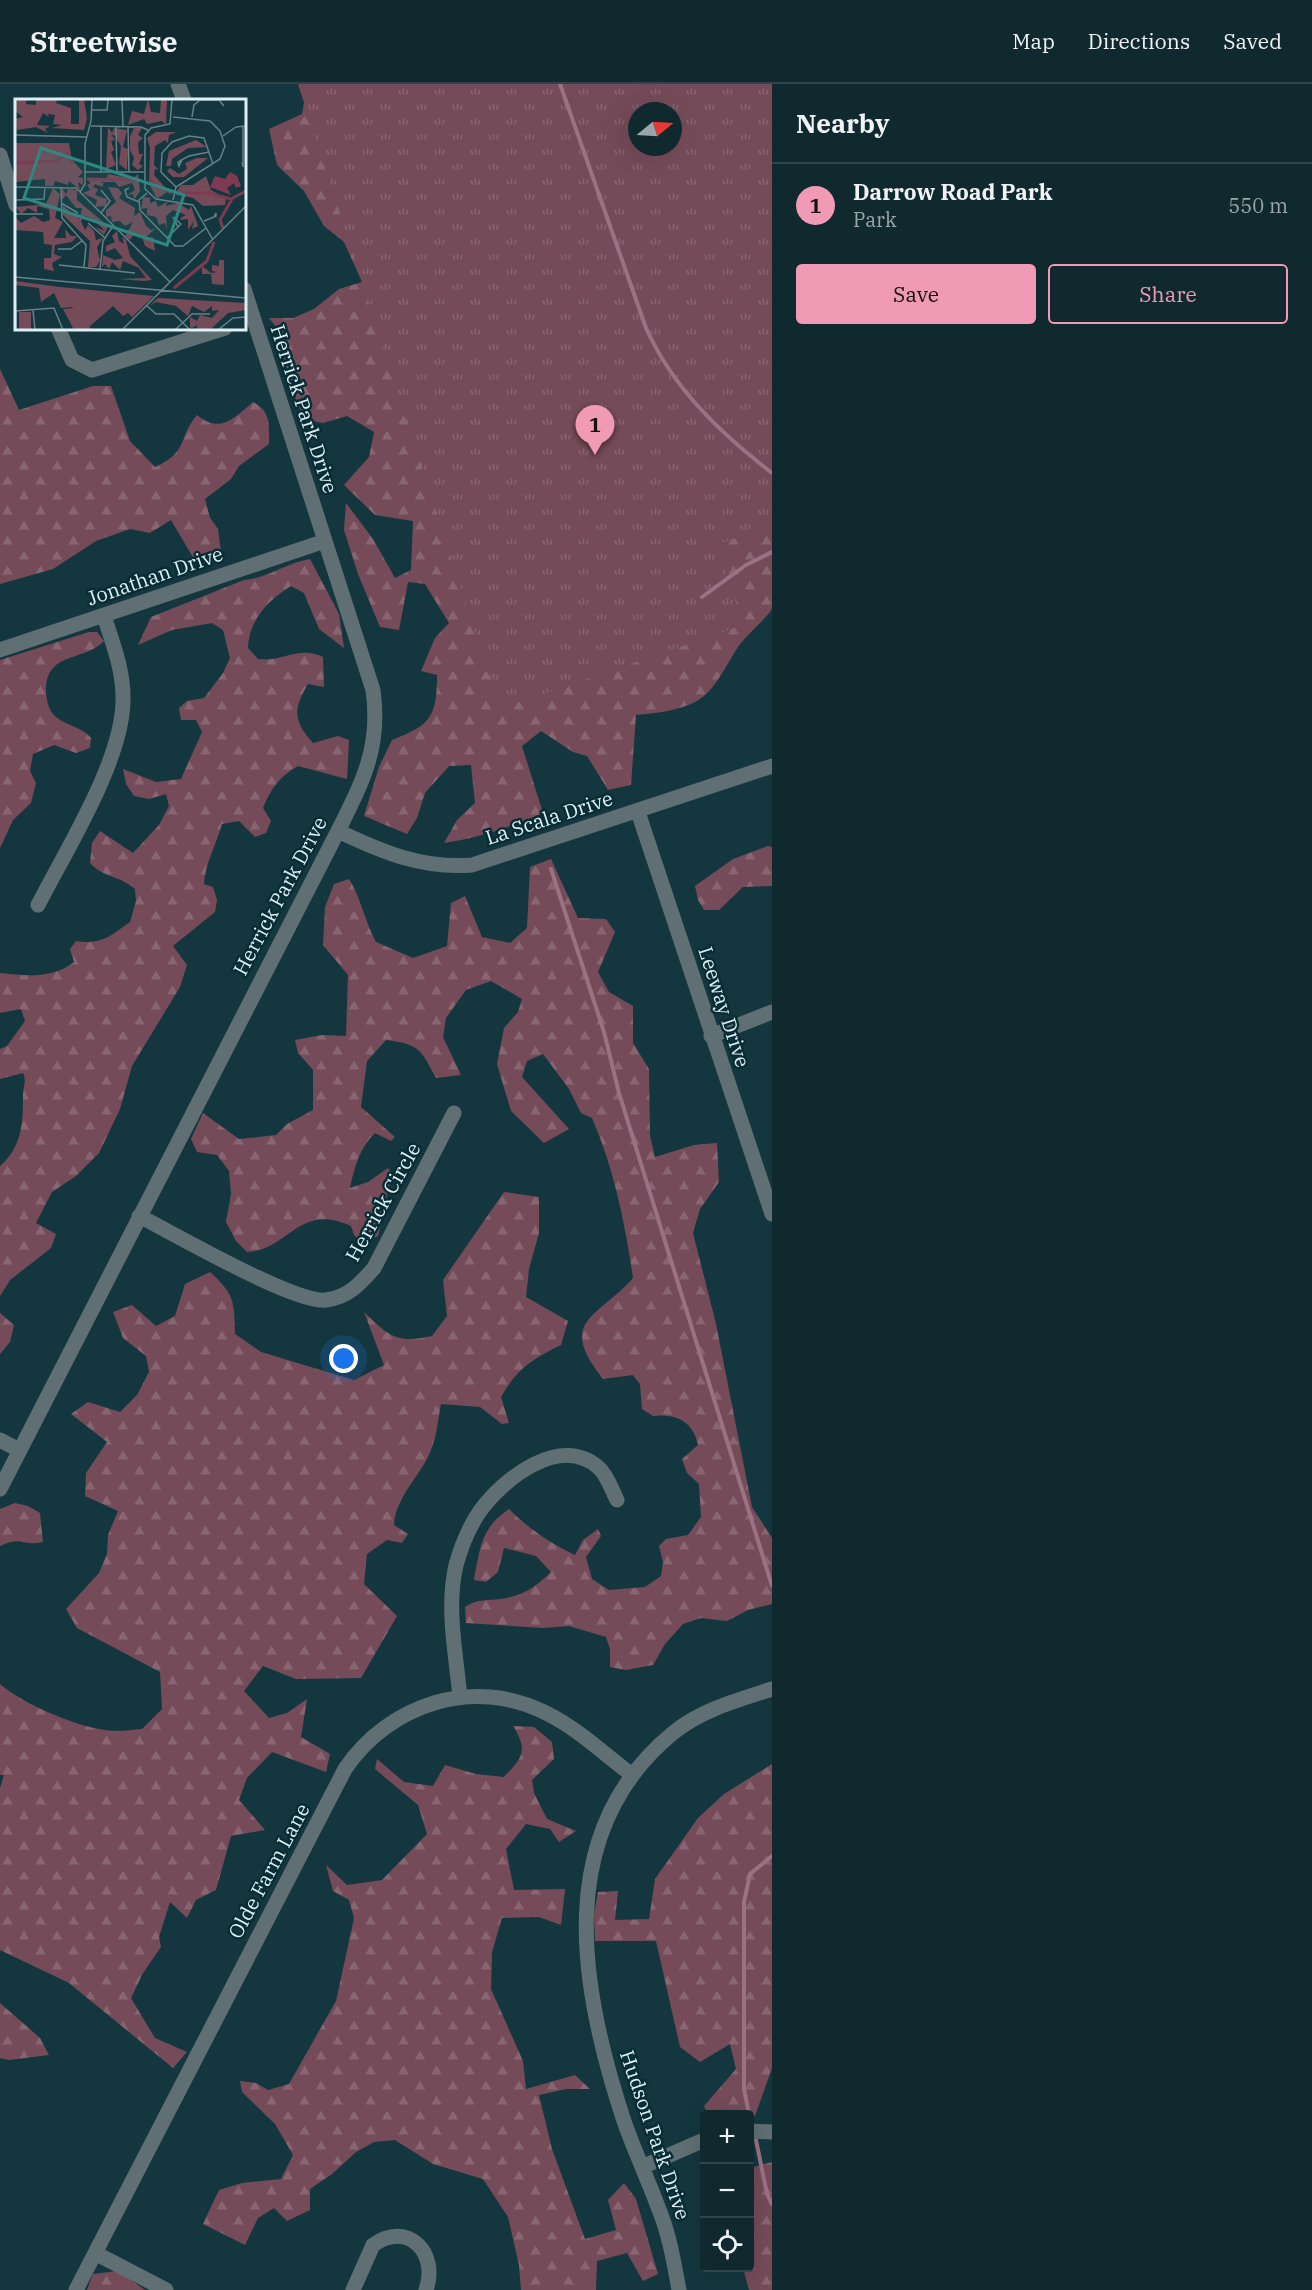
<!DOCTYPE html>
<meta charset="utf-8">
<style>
:root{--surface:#0f292f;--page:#183137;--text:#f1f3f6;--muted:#9ba6aa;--line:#2f454b;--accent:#f09ab6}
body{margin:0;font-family:"IBM Plex Serif",serif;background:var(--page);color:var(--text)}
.controls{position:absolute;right:18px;bottom:18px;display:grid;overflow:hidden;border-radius:6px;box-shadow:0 6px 24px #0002}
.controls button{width:54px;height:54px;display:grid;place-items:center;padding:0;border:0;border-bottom:2px solid var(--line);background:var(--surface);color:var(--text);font:30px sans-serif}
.compass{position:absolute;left:628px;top:18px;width:54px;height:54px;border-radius:50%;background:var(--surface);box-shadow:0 6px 24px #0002;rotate:72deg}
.you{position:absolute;left:344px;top:1275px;width:21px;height:21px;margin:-15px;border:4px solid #fff;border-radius:50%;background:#1a73e8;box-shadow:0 0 0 9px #1a73e833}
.badge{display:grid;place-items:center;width:39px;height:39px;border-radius:50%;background:var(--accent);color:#111;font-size:20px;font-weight:700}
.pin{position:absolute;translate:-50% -50px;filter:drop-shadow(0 2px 3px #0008)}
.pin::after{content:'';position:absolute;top:32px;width:21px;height:18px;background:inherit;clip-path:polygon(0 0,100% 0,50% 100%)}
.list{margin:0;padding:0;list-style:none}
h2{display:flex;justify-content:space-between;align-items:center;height:78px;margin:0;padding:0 24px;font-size:26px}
h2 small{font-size:20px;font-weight:400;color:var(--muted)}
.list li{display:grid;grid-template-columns:39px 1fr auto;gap:18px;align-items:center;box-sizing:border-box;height:84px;padding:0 24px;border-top:2px solid var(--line)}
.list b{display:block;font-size:22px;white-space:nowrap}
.list p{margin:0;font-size:20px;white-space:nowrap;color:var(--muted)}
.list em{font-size:20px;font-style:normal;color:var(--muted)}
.actions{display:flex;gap:12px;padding:18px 24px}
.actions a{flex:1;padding:14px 0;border:2px solid var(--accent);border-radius:6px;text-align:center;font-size:21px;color:var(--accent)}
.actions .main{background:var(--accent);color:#111}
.icon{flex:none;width:33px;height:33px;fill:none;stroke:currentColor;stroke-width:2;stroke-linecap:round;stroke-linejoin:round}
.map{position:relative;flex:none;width:772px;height:2206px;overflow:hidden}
header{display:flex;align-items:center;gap:36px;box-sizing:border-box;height:84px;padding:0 30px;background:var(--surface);border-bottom:2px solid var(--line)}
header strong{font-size:28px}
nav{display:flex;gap:33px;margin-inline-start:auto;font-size:21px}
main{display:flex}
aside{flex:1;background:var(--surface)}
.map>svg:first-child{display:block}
</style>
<header>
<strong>Streetwise</strong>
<nav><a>Map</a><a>Directions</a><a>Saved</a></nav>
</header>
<main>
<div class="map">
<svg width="772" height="2206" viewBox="0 0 772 2206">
<defs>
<pattern id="forest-firs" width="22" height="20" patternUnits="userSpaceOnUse" patternTransform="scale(1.5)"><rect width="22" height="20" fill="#754b59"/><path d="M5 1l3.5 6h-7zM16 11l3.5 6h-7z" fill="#886571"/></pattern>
<pattern id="park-tufts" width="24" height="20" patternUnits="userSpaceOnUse" patternTransform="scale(1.5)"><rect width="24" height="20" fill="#754b59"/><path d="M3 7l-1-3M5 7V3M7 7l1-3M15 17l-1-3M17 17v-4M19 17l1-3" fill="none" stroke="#886571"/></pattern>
</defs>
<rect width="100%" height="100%" fill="#14373f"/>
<path fill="url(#forest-firs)" d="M316 0 772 266V525C762 539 748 549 738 563 726 581 715 608 695 618 678 627 655 629 636 631L631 701 608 706 587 672 573 668 541 647 522 662 543 729C510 743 479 754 444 759L457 736 475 719 471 681 449 682 425 709 417 734 407 750 364 732 379 683 392 656C430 641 437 634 437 591L421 587 435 554 449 539 425 500 408 498 399 546 380 543 358 490 344 446 346 419 373 455 395 494 411 486 413 437 375 431 344 401 369 373 374 348 347 332 323 339 304 335 291 303 277 244 269 234H293L314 225 339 205 362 198 344 158 324 142 304 107 277 81 269 45 302 30 306 7Z
M0 285 19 326 93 302H111L130 357 155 383C189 368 178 353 197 331 220 350 233 335 253 318 271 327 269 341 269 360L239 382 231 395 205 415 210 434 218 445 222 476 204 480 194 475 171 436 150 449 130 445 96 457 53 485 0 500Z
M310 475 339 530 344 564 319 545 304 509 291 502C268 516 249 536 248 564L258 575C284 578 299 561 323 573L324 603 308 600C293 625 293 637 313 659L338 652 349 656 347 695 298 682C280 692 271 704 263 724L271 737 266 749 255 753 239 737 222 740C216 761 205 780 204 800L213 803 217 816 215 828 173 862 187 881 180 903 132 982 120 1025 99 1069 76 1092 52 1108 36 1139 56 1150 51 1164 10 1196 0 1212V1082C22 1063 23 1039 23 1012 23 1002 27 998 23 989L0 995V965L7 962 25 937 21 925 0 929V889C25 892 53 895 74 878L70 865 76 857C102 861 110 852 130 838L136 817 135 805C117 790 105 795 90 779L92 759 100 747 133 769 159 741 169 722 166 710 149 715 134 712 126 700 123 685 156 698 181 695 202 648 196 636H181L179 624 187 617 204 614 223 589 230 574 223 546 212 539 172 546 138 561 151 533 244 496C268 494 286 479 310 475Z
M89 548H97L104 557C84 578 45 567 46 608 47 617 48 626 56 633 67 642 82 643 91 654L90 664 76 669 54 661 33 670 30 687 36 699 31 719 13 736 0 764V576Z
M768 762 772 763V802L743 803 719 826H704L698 816 695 802 733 775Z
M551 775 578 834 606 835 615 848 598 888 609 908 633 922V959L649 985 650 1052 655 1073 694 1061 717 1059 719 1098 700 1125 693 1149 716 1240 752 1423 772 1454V1520L748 1526 727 1537 701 1534 683 1540 665 1560 653 1581 626 1586 610 1583V1565L606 1553 569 1542 543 1544 466 1539 465 1523C480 1514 485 1517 501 1515 522 1512 536 1503 551 1488L536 1472 504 1464 498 1488 486 1498 474 1496C480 1464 481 1444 509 1425 529 1445 550 1459 575 1471L583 1456 598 1445 601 1452 586 1473 592 1495 609 1506 645 1503 661 1492 663 1478 659 1462 666 1455 688 1451 701 1433 699 1400 687 1389 682 1375 698 1361C693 1337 676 1329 653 1332L642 1325 640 1300 633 1291 603 1295C556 1236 598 1234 633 1194 625 1139 614 1085 592 1034L581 1029 569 1005 543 970 527 977 522 993 569 1045 544 1059 511 1027 497 980 504 944 518 928 522 915 491 897 466 906 446 934 443 953 461 991 436 994C421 966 420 960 386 956L367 977 361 1023 395 1053 391 1057 375 1049C359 1065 355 1082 350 1104L368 1098 388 1084 394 1093 390 1098 378 1152 363 1159 354 1151 351 1142C298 1118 291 1165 247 1168L236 1157 226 1138 231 1110 229 1087 217 1071 197 1068 191 1055 203 1029 239 1055 276 1051 287 1040 313 1026V986L298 969 295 956 322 951 346 952 348 891 323 861 325 823 334 800 349 795C361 814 365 838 376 858L413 874 447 862 451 819 465 812 482 853 510 859 527 844 530 783Z
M504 1108 539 1113V1149L529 1185 526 1213 568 1237 561 1261C532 1275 517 1285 501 1313L509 1339 502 1340 480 1323 441 1320C438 1335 437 1352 431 1366 421 1392 395 1413 394 1441L408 1450 402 1459 387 1456 367 1470 364 1500 397 1532 361 1594 296 1595 263 1582 244 1607 269 1634 287 1629 307 1615 301 1653 330 1670 326 1688 272 1668 247 1694 239 1716 265 1746 231 1752 216 1806 196 1816 187 1834 170 1818 159 1853 161 1863 143 1889 131 1914 155 1954 187 1968 173 1984 69 1899 0 1866V1704L4 1691H0V1600C23 1620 75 1642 105 1646 117 1648 130 1646 142 1645L162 1625 160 1588 77 1544 66 1525 99 1489 107 1470 108 1451 118 1427 85 1412 86 1389 107 1358 71 1330 88 1318 120 1328 137 1311 149 1288 146 1272 123 1254 113 1228 132 1221 156 1242 175 1232 185 1200 210 1188C235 1211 234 1217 235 1250L261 1268 354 1296 384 1281 364 1228C389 1252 396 1260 432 1252L447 1232 443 1196Z
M0 1229 14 1241 10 1258 0 1270Z
M15 1419 28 1422 40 1429 43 1458C23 1463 23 1451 0 1462V1425Z
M513 1642 534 1643 552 1658 554 1675 532 1696 534 1709 547 1735 576 1747 559 1758 550 1745 526 1740 506 1765 514 1806 565 1805 561 1841 539 1833 502 1834 492 1868 491 1905 523 1977 526 2005 575 1991 590 2005H566L539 2011 552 2065 585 2155 616 2146 608 2116 624 2099 636 2115 658 2190 643 2197 627 2169 597 2177 596 2206H521L519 2181 508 2133 483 2095 433 2080 395 2056 374 2058 356 2068 332 2090 310 2105V2126L287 2137 274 2124 258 2134 245 2161 203 2140 219 2106 242 2099 281 2095 293 2071 275 2040 242 2008 240 1997 256 1999 268 2006 289 2000 336 1917 354 1834 349 1816 333 1807 326 1781 347 1801 382 1796 427 1750 418 1721 375 1685 377 1675 404 1698 433 1702 445 1681 476 1690 504 1693C522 1674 529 1667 513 1642Z
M772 1680V1984L755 2032 750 2034V2030H708L704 2022 736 1985 730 1960 700 1978 680 1963 656 1857H595L594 1830 598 1808 618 1807 615 1836 649 1835 655 1795 698 1734 724 1710Z
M0 1919 40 1954 49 1971 9 1976 0 1974Z
M772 2078V2206H749L743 2184H750V2084Z
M118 2187 145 2206H87L93 2190Z"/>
<path fill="url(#park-tufts)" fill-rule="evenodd" d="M298 0H772V442L718 460 743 541 500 625ZM637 27H673V63H637Z"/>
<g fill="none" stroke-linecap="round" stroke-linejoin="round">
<path stroke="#9b7184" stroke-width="4" d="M560 0 646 244C673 304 720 349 772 389
M702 513 746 481 772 468
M551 785 604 948 619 1009 772 1502
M749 2030 744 2005V1818L750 1790 772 1772
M756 2056 767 2110 772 2120"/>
<path stroke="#606f73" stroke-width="15" d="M178 0 184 16
M0 71 16 121
M58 244 72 276 92 286 225 244
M0 566 325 457
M638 728 772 1130
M338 747C382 768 422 785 472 781L772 682
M38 821C66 766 122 678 123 617 124 588 113 560 104 532
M711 952 772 928
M139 1132C173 1149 295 1220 326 1216 348 1213 360 1200 374 1184L454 1029
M0 1356 19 1366
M0 1405 338 747C363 697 381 663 373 606L244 205
M460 1613C456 1570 446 1524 456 1481 461 1463 469 1443 480 1427 503 1395 561 1349 599 1384 607 1391 612 1406 617 1416
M750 2047 772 2048
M642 2083 704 2056
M95 2169 166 2206
M76 2206 345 1685C389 1620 474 1592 546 1629 577 1644 604 1670 632 1691
M353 2206 373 2161C408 2136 439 2169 426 2206
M679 2206C674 2178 669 2149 658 2123 647 2093 633 2064 623 2034 580 1903 552 1748 673 1649 701 1626 738 1616 772 1605"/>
</g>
<g text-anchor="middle" stroke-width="5" stroke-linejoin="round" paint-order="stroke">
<g font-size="20" fill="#def0f6" stroke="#092d35">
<text transform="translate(304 325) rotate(72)" y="7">Herrick Park Drive</text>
<text transform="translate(155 492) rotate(-19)" y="7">Jonathan Drive</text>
<text transform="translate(549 734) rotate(-18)" y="7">La Scala Drive</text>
<text transform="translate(280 812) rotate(-62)" y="7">Herrick Park Drive</text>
<text transform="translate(724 923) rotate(72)" y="7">Leeway Drive</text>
<text transform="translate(383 1118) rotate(-61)" y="7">Herrick Circle</text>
<text transform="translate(269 1787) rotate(-62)" y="7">Olde Farm Lane</text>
<text transform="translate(655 2051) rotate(71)" y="7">Hudson Park Drive</text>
</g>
</g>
<g transform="translate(15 15)">
<rect width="231" height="231" fill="#14373f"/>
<path d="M204 161H209V186L197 185 196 175H187V167L196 174 202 173 197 172V166L204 167ZM4 213H16V231H4Z" fill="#754b59"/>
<path d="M0 0H12L11 5 21 6V0H42L41 4 56 9V25H64V0H69L72 19 69 31 37 29 47 26 38 25 40 16 33 15 34 18 28 14 22 26 35 27 30 30 33 34 21 28 2 31 0 20 8 18 0 12ZM133 0 136 13 145 14 146 0H152L151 26 147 22 132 25 129 20 113 26 117 12 129 15ZM93 28 97 34 99 29 112 31 108 48 113 50 112 71 104 65 106 47 100 37 96 35 100 41 96 42 99 51 96 53 101 66 91 70ZM119 29H127L123 36 128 39 123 43 124 55H128L124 65 128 67 123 71 117 66 119 59 115 51V37ZM141 33H162L154 36 153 44 150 41 140 47 139 66 144 71 140 70 139 76 157 96 152 93 142 100 134 84 135 49 132 39ZM181 41 192 48 173 49 157 60 156 67H151L154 52ZM51 54 68 73 63 78 68 79V86L63 83 65 91 54 82 53 86 40 82 38 87H30V80L0 83V77ZM182 59H193L169 78H158L152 72 155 69 164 75 172 70 170 64ZM93 75 117 80 123 75 125 92 119 101 118 95 112 96 120 91 117 84 104 88 100 83H89L84 84H89L87 88 80 85 78 88 83 90 80 96 92 100 91 107 80 108 82 101 68 94 75 91 72 86 76 84 71 80 92 79ZM191 77 196 91 211 100 210 106 188 107 178 99 160 95 166 86H178ZM93 88 103 89 107 94 104 99 120 109 119 117 125 113 131 127 136 131 141 129 130 139 138 138 140 152 130 147 127 138 119 135 115 141 110 137 118 123 110 127 105 122 97 123 96 117 91 118V111L101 103ZM38 89 45 95 40 119 48 123 39 139H51L50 130 56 137H62L57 143 40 146 39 155 47 158 37 164 39 172 29 170V159H36L37 146 29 145 28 133 0 131V118L6 124 19 117 28 123 35 121 34 110 22 107V114L13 109 6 115 1 108 31 105ZM47 89 51 95 53 90 62 91V101L93 127 89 136 80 128 90 132 78 120 70 117 66 122 70 131 73 126 79 132 81 141 88 139 82 148 85 162 81 168H73L75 142 48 116V107L65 120 67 109H61L51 96 47 101ZM128 98 135 99V104L141 102 143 108 152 103 151 107 163 104 174 111 176 107 183 127 177 130 179 122 173 131V120L166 121 165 119 171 116 158 111 151 117 152 131 150 124 144 126 141 118 132 116V109L126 110ZM102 132 104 142 109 145 107 138 111 141 115 157 137 181 128 182 104 180 131 179 124 169 108 162 105 171 97 163 94 170 90 165 87 168 88 156 100 161 108 159 100 149 91 153V147L100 143 97 137ZM0 182 45 188 139 197 117 218 113 214 108 217 98 207 74 228 57 208 46 209 39 194 26 203 24 189 0 186ZM143 199 231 204V211L213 214 195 231H182V226L177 229 175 228V218L182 222 185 216 197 219 204 211 197 212V207L189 213 177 207 173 217 161 207 141 203 134 207Z" fill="#754b59"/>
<path d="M59 209 77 231H59L48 210Z" fill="#754b59"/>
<path d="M0 44H54L60 80H0Z" fill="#754b59"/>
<path d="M215 73 222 77 226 87 221 89 219 84 212 89 216 96 195 88 200 77 210 80Z" fill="#7e3a53"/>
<path fill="none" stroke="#7e3a53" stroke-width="3" d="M0 64 41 62 53 55 57 65M72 80 124 81M135 81 141 88 157 93M162 94H193L216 100 231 92M208 129 205 121 217 100M159 189 192 162 199 143"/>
<path fill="none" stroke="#658188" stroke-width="1.5" d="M107 0 108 28M157 0 155 25 136 29 130 36V90L141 100 178 106 198 141M77 11H92L93 1M158 18 195 22 205 32 210 47 205 60 161 88 158 101M177 18 179 6 185 1H204L209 7M76 27 126 28 133 31M86 28V73M101 28 102 73M113 28 114 73M0 36 71 38M208 37 221 28 230 27M167 61 164 67 163 63H164L166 61H167L168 60 174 57 194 53M227 63 228 68V27M70 73H129M0 88 61 89 155 183M46 88 47 119 71 146 69 168M161 88 146 73 147 54 157 43 174 37 189 39 198 65M114 89 110 91 112 98 124 103M86 91 95 102 86 114M65 93 70 85V45L76 22 77 0M132 94 124 101 125 111 160 147H168L191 129M0 101 29 100 30 88M46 104 63 114M0 115H28M189 122 199 118 201 117V114L199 118M73 124 90 139M152 139 166 125 158 118 163 128M43 150H56L68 141M44 166 120 174M85 170 88 142 98 127M0 178 231 199M131 206 141 215H159L175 231M18 211 20 231M1 231V212L39 209 48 231M107 231 231 107M160 231 177 215H195M203 231 218 219 231 218"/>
<path fill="#2e8882" fill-opacity="0.15" stroke="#2e8882" stroke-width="3" d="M26 49 169 96 152 146 9 99Z"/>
<rect width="231" height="231" fill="none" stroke="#def0f6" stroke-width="3"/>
</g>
</svg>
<div class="controls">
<button>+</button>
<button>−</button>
<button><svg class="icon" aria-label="locate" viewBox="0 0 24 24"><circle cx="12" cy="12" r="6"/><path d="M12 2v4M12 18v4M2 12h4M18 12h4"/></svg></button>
</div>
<svg class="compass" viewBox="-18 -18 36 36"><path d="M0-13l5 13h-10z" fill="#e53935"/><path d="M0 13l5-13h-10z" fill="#9ba6aa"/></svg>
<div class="you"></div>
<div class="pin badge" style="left:595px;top:371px">1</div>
</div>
<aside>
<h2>Nearby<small></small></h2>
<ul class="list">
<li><span class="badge">1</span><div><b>Darrow Road Park</b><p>Park</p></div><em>550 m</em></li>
</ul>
<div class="actions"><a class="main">Save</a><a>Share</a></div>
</aside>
</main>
